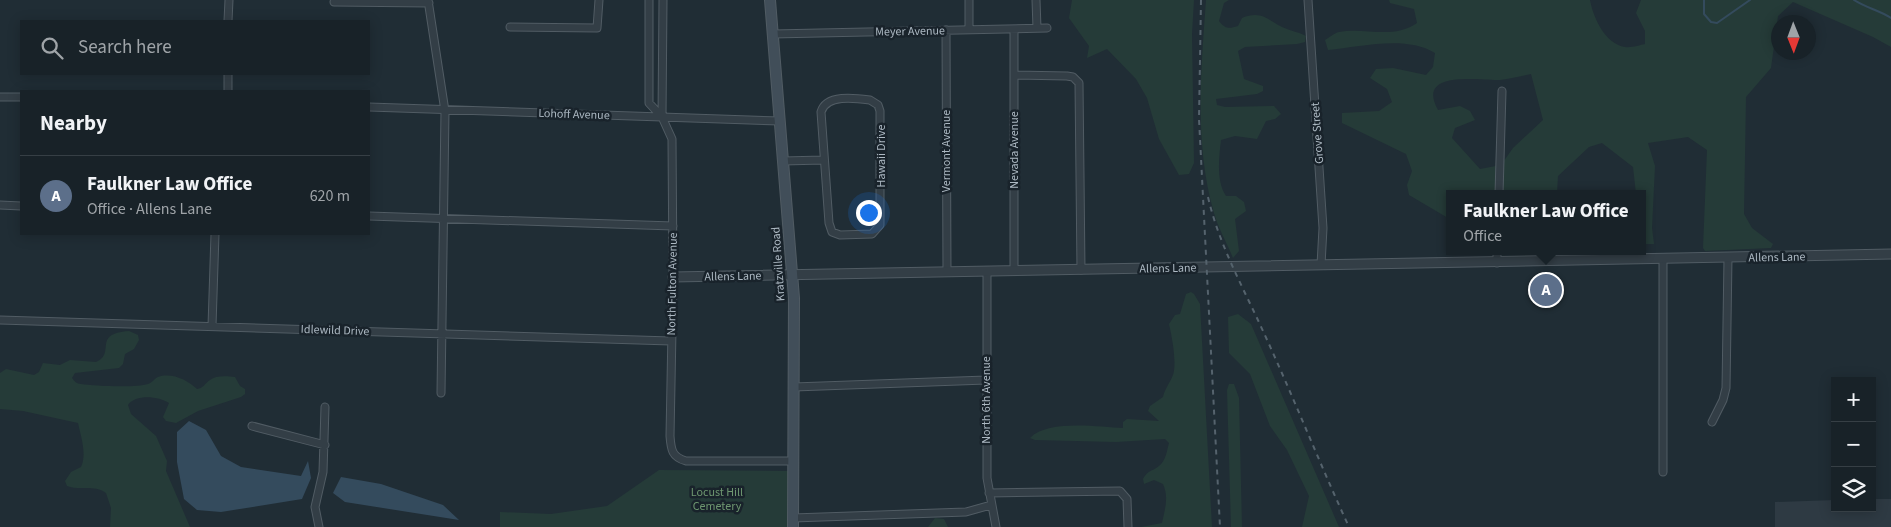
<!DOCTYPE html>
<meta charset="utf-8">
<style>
:root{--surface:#182228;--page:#252f34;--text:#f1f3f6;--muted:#9fa4a8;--line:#363f45;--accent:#bca0f2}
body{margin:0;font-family:"Source Sans 3",sans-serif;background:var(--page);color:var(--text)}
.controls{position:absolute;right:15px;bottom:15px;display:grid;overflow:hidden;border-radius:0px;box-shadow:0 2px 12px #0003}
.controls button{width:45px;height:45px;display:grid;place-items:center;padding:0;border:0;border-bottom:1px solid var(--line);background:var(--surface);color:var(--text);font:25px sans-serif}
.compass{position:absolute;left:1771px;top:15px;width:45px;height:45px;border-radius:50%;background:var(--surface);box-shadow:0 2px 12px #0003;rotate:179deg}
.you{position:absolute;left:868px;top:212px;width:18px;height:18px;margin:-12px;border:4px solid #fff;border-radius:50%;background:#1a73e8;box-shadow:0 0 0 8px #1a73e833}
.badge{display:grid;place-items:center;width:32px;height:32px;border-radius:50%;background:var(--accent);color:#fff;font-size:16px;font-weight:700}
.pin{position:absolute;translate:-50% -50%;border:2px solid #fff;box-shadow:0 1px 5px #0006}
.popup{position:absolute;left:1446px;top:190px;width:200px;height:65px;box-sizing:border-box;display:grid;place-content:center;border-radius:0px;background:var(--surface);filter:drop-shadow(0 1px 4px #0005);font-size:16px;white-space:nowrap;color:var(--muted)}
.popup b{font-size:19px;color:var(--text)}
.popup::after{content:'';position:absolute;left:50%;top:100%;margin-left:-10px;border:10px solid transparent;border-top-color:var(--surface)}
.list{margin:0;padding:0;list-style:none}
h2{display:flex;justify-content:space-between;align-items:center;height:65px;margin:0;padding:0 20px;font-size:21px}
h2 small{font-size:16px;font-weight:400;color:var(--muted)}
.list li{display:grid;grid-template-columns:32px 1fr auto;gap:15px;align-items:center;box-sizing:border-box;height:80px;padding:0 20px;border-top:1px solid var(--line)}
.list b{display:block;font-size:19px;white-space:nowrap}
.list p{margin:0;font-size:16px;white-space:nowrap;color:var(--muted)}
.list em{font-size:16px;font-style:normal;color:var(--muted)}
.icon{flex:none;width:28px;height:28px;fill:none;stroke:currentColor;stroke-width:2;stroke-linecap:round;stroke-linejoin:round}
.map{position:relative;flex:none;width:1891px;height:527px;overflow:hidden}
.search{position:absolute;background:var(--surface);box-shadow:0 2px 12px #0003;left:20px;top:20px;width:350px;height:55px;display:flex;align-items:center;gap:12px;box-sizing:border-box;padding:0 18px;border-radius:0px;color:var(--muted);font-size:19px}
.panel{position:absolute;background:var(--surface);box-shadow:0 2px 12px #0003;left:20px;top:90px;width:350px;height:145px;border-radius:0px}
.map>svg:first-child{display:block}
</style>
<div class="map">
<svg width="1891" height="527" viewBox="0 0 1891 527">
<rect width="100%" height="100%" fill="#202d35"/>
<path fill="#2e3a43" d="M1872 499H1891V527H1775V502L1835 500V508H1872Z"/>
<path fill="#253b38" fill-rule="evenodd" d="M1072 0H1194L1192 34 1194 163 1189 174 1179 175 1159 139 1147 98 1136 79 1107 49 1087 58 1089 46 1069 18Z
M1206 0H1229L1224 3 1219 21C1225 29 1229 29 1238 26L1242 18C1264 9 1269 23 1287 29 1294 32 1299 32 1306 36L1305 42 1297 44 1245 47 1238 51 1244 79 1263 86V91L1257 94 1216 99 1217 105 1225 107 1274 106 1281 114 1275 119 1266 121 1257 139 1235 136 1221 140C1219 158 1216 181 1226 196H1236L1244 202 1246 211 1235 219 1239 251 1233 258C1227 243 1218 228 1214 213 1194 144 1201 70 1206 0Z
M1389 0H1590C1593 17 1605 44 1625 47 1631 48 1640 45 1645 44V31L1636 13 1641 0H1891V47L1873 37 1793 2 1778 16 1771 68 1746 97 1744 214 1752 228 1773 244 1771 248 1705 251 1703 248 1707 150 1688 137 1648 143 1655 166 1652 228 1654 244H1645L1642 194H1636L1633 167 1602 143 1589 147 1558 176 1557 194H1450V243L1446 239 1448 218 1409 195 1407 185 1412 171 1406 154 1342 123V113L1379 111 1392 102 1387 89 1370 78 1376 69 1393 68 1426 75 1433 67 1435 53C1406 35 1360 47 1328 50L1325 40C1329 38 1334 33 1339 32 1365 27 1393 40 1417 23L1414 9 1390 3ZM1531 74 1543 120 1513 148 1501 165 1480 169 1452 138 1455 128 1475 120 1470 111 1460 106 1438 110C1415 69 1481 81 1500 80 1511 79 1521 76 1531 74Z
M1191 292 1194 294 1200 304 1212 527H1141L1162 523C1165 509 1169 497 1163 484L1154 480 1144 484 1143 479C1149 469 1152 472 1159 466 1166 461 1167 450 1169 443L1165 439 1116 442 1035 440 1030 438C1048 419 1099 427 1123 428V422L1127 419 1159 421 1148 411 1150 406 1163 397C1165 388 1170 383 1173 375 1177 363 1172 337 1169 324L1175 315 1180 314 1186 294Z
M1238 314 1251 324 1339 527H1302L1309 496 1287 450 1270 426 1250 374 1229 353 1228 317Z
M129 331 138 335 139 340 134 349 125 354 123 364 119 368 75 373 72 378C74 381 77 384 81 384 93 386 137 388 148 384 152 383 154 379 158 377 171 372 188 380 197 389 204 388 204 384 210 380 216 375 227 376 235 377L240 386 245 389V394L241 397 198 411 176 423 166 421 163 417 169 403C159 396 135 394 128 405L131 414 156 436 167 461 166 471 190 527H110L111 508 106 493C94 484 80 491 67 486L65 481 71 472 81 467C87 454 81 437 78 423L23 411 0 409V373L6 369 34 375 39 372 43 363 60 365 70 360 96 362C117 353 91 334 129 331Z
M1229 384H1234L1239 398 1242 527H1231L1227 390Z
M659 470 789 471 788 527H500V512L551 514 607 506Z
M935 518 944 519 948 527H928Z"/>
<path fill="#344b5d" d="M189 421 206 430 221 456 241 467 301 476 308 461 311 478 302 499 221 512 197 510 184 499 177 462V432Z
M341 477 381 484 443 505 459 520 345 502 333 493Z"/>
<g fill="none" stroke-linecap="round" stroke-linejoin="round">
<path stroke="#344b5d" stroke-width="2" d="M1704 0V14L1711 22 1717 23 1750 0
M1854 0C1866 8 1879 10 1891 18"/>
<g stroke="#515c64" stroke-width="9">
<path id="minor" d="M428 0 445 111 441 393
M649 0V103L662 117 672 139 673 277 670 436C671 450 672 457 686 461H794
M1036 0 1037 28
M1308 0 1323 228 1321 265
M334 2 429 3
M228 21 229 0
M510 27 597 28 599 0
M1014 29V271
M946 30 947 272
M969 30V0
M773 34 1047 28
M1014 75 1067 76 1073 77 1079 83 1081 270
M228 91V74
M0 97H21
M870 100 878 105 880 111V225L872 234 840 235 832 232 829 223 821 112C826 94 855 98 870 100Z
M369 107 780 121
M662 117 663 0
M783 161 823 160
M1499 194 1502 91
M0 205 21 206
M369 216 673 226
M1497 263V251
M987 271V478L996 527
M0 320 671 341
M212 326 215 234
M794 387 986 380
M1712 422 1723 400 1726 388 1728 258
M252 426 325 445
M1663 472V260
M989 493 1120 491 1127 499 1128 527
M793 518 966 512 991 505
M319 527 315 507 323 472 325 407"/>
</g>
<g stroke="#515c64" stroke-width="11">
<path id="tertiary" d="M673 277 1891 254"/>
</g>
<g stroke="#515c64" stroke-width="12">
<path id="secondary" d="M770 0 794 298 793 527"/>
</g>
<use href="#minor" stroke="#333e46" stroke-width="7"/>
<use href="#tertiary" stroke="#333e46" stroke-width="9"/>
<use href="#secondary" stroke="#414e59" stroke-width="10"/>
<path stroke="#55636d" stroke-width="2" stroke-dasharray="5 5" stroke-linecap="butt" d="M1201 0 1199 119 1220 527
M1208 197C1219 245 1243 287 1263 331 1293 396 1319 462 1349 527"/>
</g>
<g text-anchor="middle" stroke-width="5" stroke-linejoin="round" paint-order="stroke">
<g font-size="12" fill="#adb9c3" stroke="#19232b">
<text transform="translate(910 31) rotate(-1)" y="4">Meyer Avenue</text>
<text transform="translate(574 114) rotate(2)" y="4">Lohoff Avenue</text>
<text transform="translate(1317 133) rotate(-94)" y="4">Grove Street</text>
<text transform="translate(1014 150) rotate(-90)" y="4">Nevada Avenue</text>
<text transform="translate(946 151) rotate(-90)" y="4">Vermont Avenue</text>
<text transform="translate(881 156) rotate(-90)" y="4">Hawaii Drive</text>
<text transform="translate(1777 257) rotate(-1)" y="4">Allens Lane</text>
<text transform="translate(778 264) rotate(-94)" y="4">Kratzville Road</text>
<text transform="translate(1168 268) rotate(-1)" y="4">Allens Lane</text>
<text transform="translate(733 276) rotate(-1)" y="4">Allens Lane</text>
<text transform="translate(672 284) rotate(-89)" y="4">North Fulton Avenue</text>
<text transform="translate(335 330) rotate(2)" y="4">Idlewild Drive</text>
<text transform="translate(986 400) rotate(-90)" y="4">North 6th Avenue</text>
</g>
<g font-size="12" fill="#6e9770" stroke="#19232b">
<text x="717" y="496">Locust Hill<tspan x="717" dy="14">Cemetery</tspan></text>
</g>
</g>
</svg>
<div class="controls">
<button>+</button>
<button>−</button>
<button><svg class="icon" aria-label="layers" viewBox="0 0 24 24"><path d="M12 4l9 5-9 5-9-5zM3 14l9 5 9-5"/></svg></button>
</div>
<svg class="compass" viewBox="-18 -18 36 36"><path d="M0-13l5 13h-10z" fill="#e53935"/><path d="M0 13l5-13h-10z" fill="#9fa4a8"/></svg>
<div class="you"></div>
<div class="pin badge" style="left:1546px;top:290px;background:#5c6f8a">A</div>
<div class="popup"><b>Faulkner Law Office</b>Office</div>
<div class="search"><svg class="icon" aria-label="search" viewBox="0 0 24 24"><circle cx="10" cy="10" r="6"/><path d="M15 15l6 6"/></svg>Search here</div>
<section class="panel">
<h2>Nearby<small></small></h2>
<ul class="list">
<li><span class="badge" style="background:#5c6f8a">A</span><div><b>Faulkner Law Office</b><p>Office · Allens Lane</p></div><em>620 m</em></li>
</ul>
</section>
</div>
